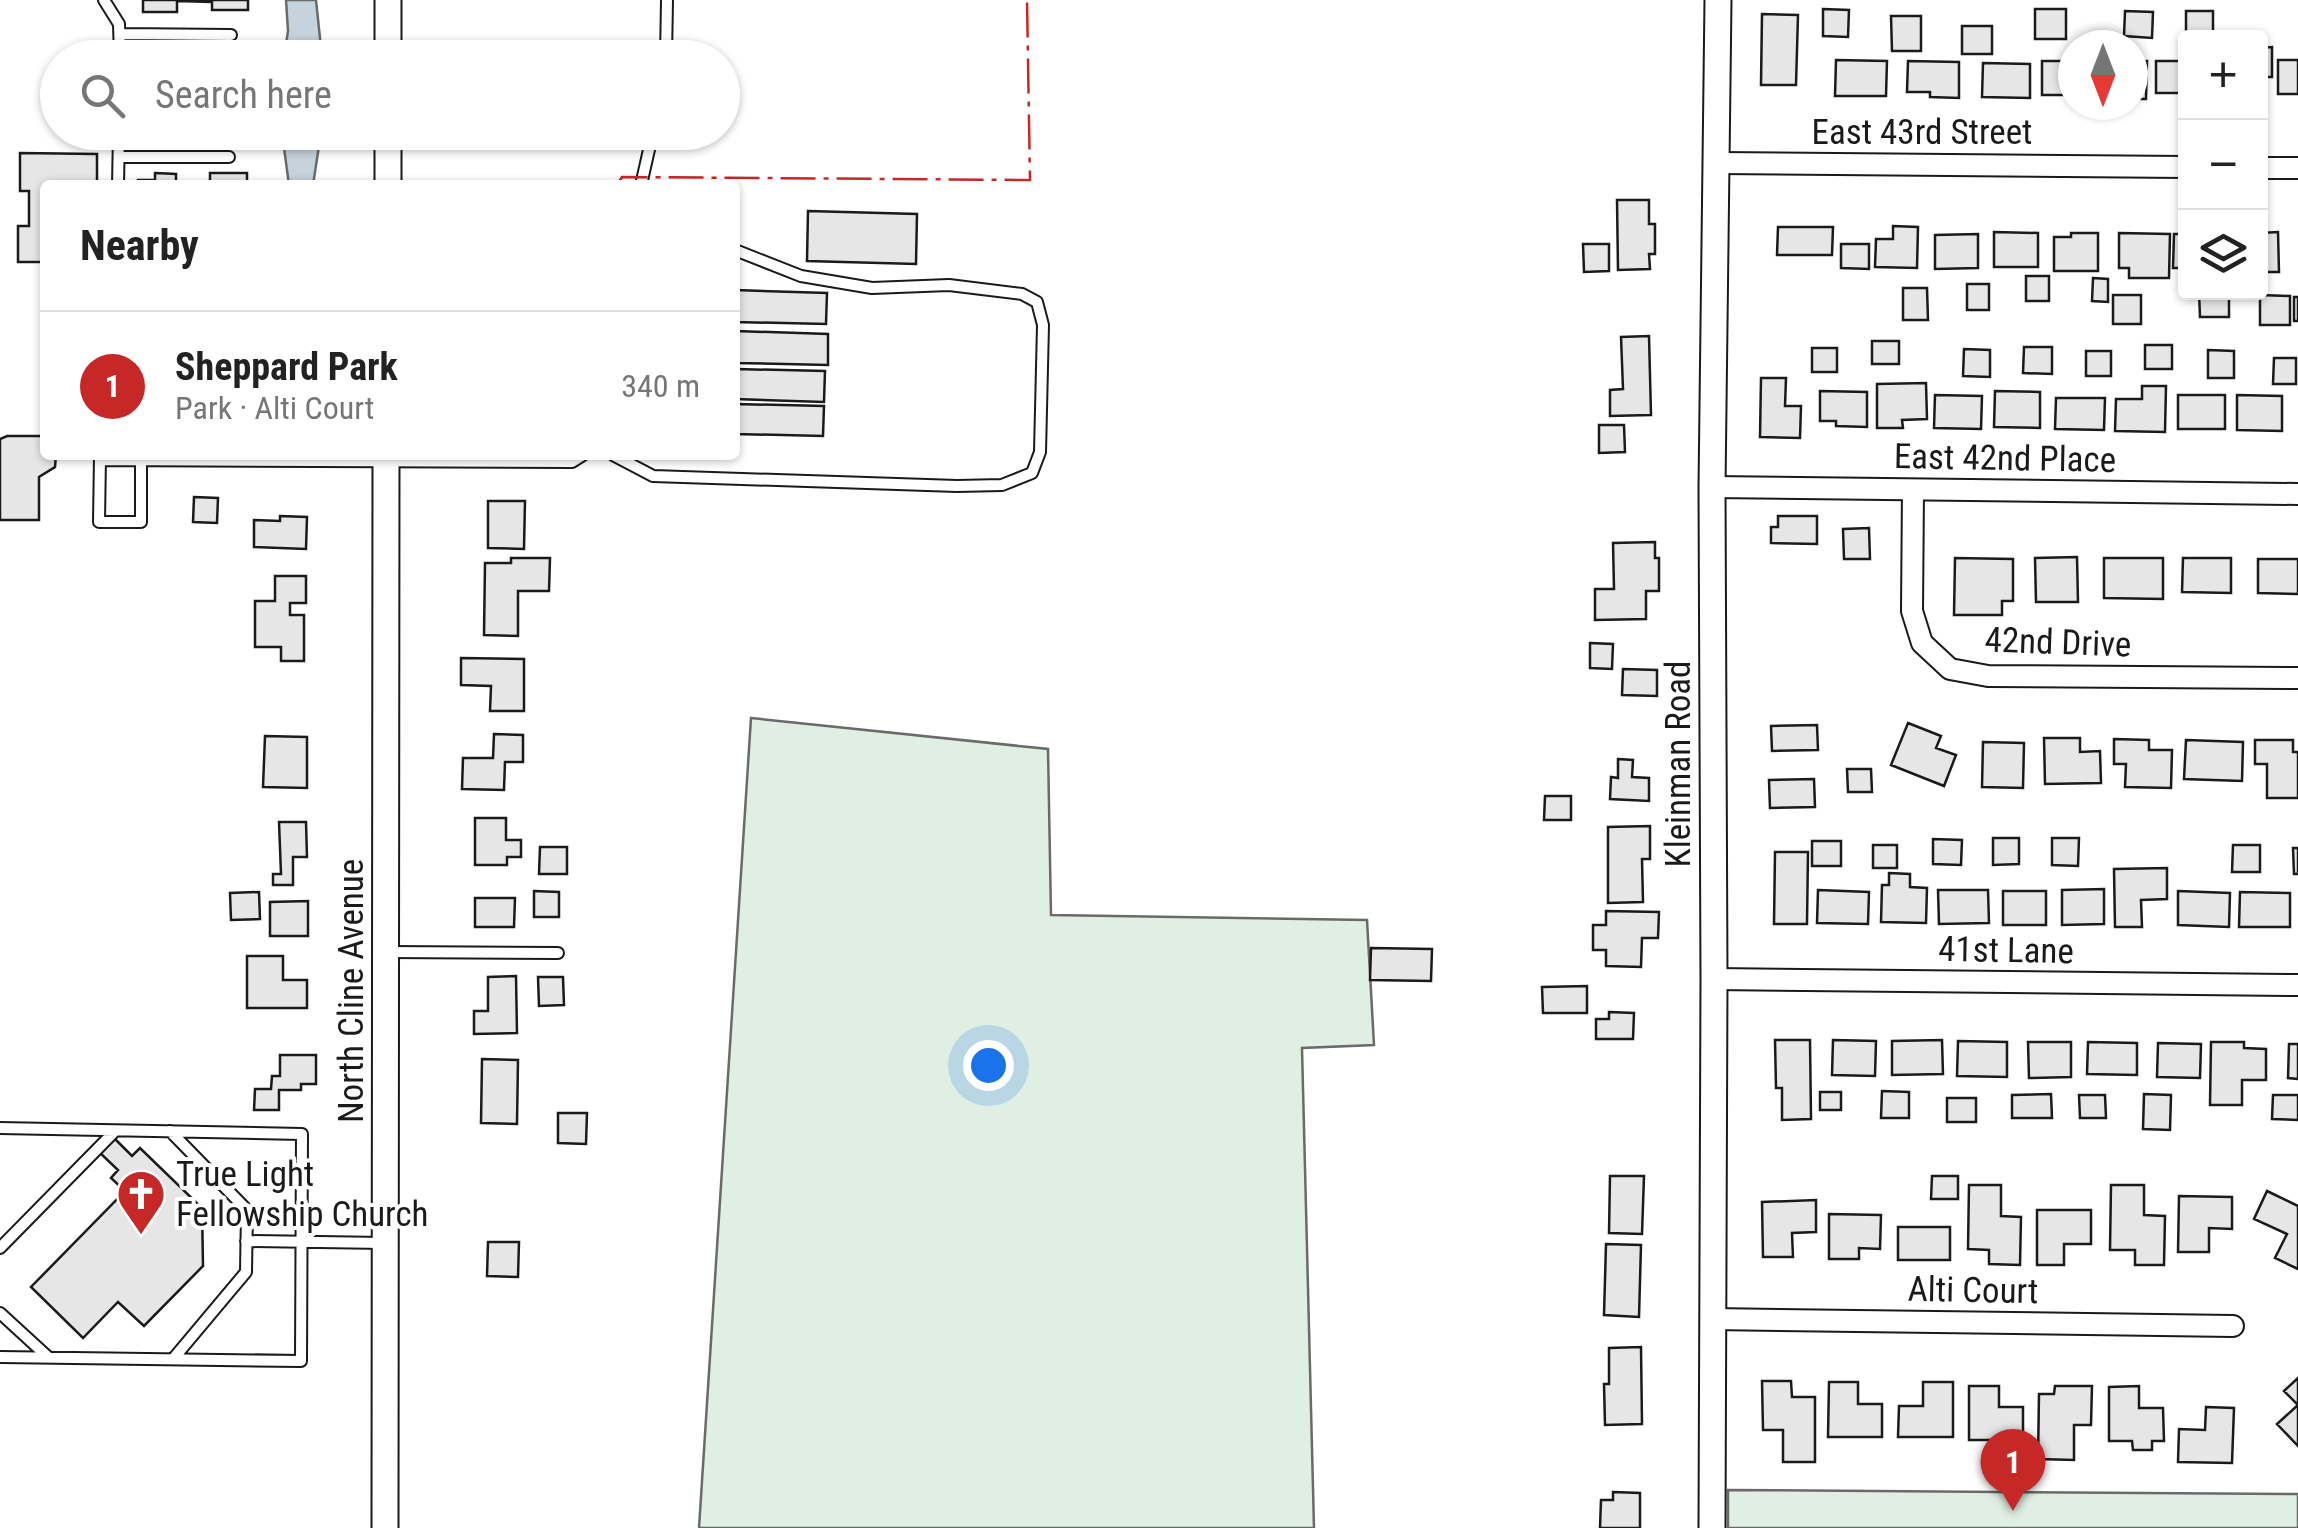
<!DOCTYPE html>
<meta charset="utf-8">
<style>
:root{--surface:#fff;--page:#f6f6f6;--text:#222;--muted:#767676;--line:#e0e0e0;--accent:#c62828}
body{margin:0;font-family:"Roboto Condensed",sans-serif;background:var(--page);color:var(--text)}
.controls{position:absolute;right:30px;top:30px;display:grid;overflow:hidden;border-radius:10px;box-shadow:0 2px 8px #0004}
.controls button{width:90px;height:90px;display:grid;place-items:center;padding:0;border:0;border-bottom:2px solid var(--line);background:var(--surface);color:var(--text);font:50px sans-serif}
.compass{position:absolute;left:2058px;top:30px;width:90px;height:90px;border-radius:50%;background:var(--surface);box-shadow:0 2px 8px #0004;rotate:180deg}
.you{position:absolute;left:988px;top:1065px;width:35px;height:35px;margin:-25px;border:8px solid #fff;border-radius:50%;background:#1a73e8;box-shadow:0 0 0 15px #1a73e833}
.badge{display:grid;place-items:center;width:65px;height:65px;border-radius:50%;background:var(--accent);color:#fff;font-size:32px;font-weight:700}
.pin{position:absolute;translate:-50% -82px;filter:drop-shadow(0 2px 5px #0008)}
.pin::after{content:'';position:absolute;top:52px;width:35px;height:30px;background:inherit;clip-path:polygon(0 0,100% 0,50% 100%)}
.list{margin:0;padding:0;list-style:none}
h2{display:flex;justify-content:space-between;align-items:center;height:130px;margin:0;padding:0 40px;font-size:42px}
h2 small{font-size:32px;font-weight:400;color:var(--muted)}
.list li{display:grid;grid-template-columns:65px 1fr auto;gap:30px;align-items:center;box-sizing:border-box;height:150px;padding:0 40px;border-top:2px solid var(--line)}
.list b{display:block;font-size:38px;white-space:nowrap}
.list p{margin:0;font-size:32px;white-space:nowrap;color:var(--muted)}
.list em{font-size:32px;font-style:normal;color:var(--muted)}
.icon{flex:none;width:55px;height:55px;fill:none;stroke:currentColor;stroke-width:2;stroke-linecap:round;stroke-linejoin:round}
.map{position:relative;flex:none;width:2298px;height:1528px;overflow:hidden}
.search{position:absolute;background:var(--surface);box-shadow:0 2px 8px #0004;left:40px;top:40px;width:700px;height:110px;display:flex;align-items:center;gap:25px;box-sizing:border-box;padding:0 35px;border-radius:55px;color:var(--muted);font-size:38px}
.panel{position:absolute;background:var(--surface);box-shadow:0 2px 8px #0004;left:40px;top:180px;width:700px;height:280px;border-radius:10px}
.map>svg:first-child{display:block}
</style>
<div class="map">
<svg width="2298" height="1528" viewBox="0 0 2298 1528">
<rect width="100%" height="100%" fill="#fff"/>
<path fill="#e0efe3" stroke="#6a6a6a" stroke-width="2.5" d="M751 718 1048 749 1051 915 1367 920 1374 1045 1302 1048 1314 1528H699Z
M1728 1490 2298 1494V1528H1728Z"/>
<path fill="#c6d2dc" stroke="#6a6a6a" stroke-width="2.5" d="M286 0H316L322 57H284L288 31Z
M282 133H321L313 185H289Z"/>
<path fill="#e6e6e6" stroke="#1a1a1a" stroke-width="2.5" d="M143 0H248V10H212V2L177 1V12H143Z
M1823 9 1849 10 1848 37 1823 36Z
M2035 9H2066V39H2035Z
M2125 11 2153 12 2152 38 2124 36Z
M2186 11H2213V38L2186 37Z
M1762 14 1798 15 1796 85H1761Z
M1891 16H1921V51H1892Z
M1962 26H1992V54H1962Z
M2272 47V77H2260V48Z
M140 53H175V58H140Z
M210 53H247V58H210Z
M1836 60 1887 61 1886 96H1835Z
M2278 60H2298V94H2278Z
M1908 61 1959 62V98L1930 97V92H1907Z
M2042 61H2073V95H2042Z
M2133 61H2147L2146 99H2133Z
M2156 61H2186V99H2180V93H2156Z
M1983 63 2030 64V98L1982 97Z
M20 153 97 154V185H45V262H18V226H29V191H20Z
M155 173 176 174V184H210V173H247V185H138V180H155Z
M1617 200H1649V224H1655V254H1649L1650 269 1618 270Z
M808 211 917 214 916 264 807 261Z
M1893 226 1918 227 1917 268 1875 267 1876 239H1893Z
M1778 227H1833L1832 255H1777Z
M1994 232 2038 233V267H1994Z
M2278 232 2279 272H2260V233Z
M2071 233H2098V271H2054V237H2071Z
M2119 233 2170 234 2169 278H2129V268H2119Z
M1978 234V268L1935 269V235Z
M2174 234H2186V268H2173Z
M1583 244H1609V271L1584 272Z
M1841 244H1869V269L1841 268Z
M2026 276H2049V301H2026Z
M2093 278 2108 279V302L2092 301Z
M1967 284H1989V310H1967Z
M1903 288H1927L1928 320H1903Z
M735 290 827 293 826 324 735 322Z
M2199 292H2229V317H2200Z
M2113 295H2141V324H2113Z
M2260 295 2290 296V325H2260Z
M2294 297H2298V321H2294Z
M735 331 828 334V365L735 363Z
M1649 336 1651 415 1610 416V390L1623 389 1621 337Z
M1872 341H1899V364H1872Z
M2145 345H2172V369H2145Z
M2024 347H2052V374L2023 373Z
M1812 348H1837V372H1812Z
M1964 349 1990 350V377L1963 376Z
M2208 350 2234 351V378H2208Z
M2086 351H2111V376H2086Z
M2274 358H2296V384H2273Z
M735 369 825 371 824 402 735 399Z
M1761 378H1786L1785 406H1801L1800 438 1760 437Z
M1926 383 1927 419 1902 420 1903 428H1877V384Z
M2142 386H2166L2165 432 2115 431 2116 399H2142Z
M1820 391 1867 392V427L1836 426V421H1820Z
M1995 391 2040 392V428L1994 427Z
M1935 395 1982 396 1981 429 1934 428Z
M2178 395H2225V429H2178Z
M2237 395 2282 396V431L2237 430Z
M2056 398H2105L2104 430 2055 429Z
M735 404 824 406 823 436 735 434Z
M1599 425H1624L1625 452 1599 453Z
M7 436H40L45 440V455H56L55 467 39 477V520H0V439Z
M194 497 218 498 217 523 193 522Z
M488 501H525L524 549 488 548Z
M280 516 307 517 306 549 254 547V520L280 521Z
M1778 516H1817V544L1771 543V527H1778Z
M1869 528 1870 559H1844L1843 529Z
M1655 542V558H1659V591H1646V619L1595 620V589H1614L1613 543Z
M2077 557 2078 602H2036L2035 558Z
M511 558H550L549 591H518V636L484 635 485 563H511Z
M1955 558 2013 559V601H2002V615H1954Z
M2104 558H2163V599L2104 598Z
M2183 558H2231V593L2182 592Z
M2258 559H2298V594L2258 593Z
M275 576H306V603H290V615H304V661H281V647H255V601H275Z
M1590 643 1613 644 1612 669 1590 668Z
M461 658 524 659V711H490L491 686 461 685Z
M1623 669 1657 670V696L1622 695Z
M1908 723 1941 736 1936 748 1956 755 1944 786 1891 765Z
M1817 725 1818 750 1772 751 1771 726Z
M494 734 523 735V762H505L504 790 462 789 463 758H493Z
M265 736 307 737V788L263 787Z
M2044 738H2080V752L2100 751 2101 783 2045 784Z
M2114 739 2149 740V750H2172L2171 788 2125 787 2126 764H2114Z
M2186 740 2243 742 2242 781 2184 779Z
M2255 740H2293V752H2298V798H2267V764H2255Z
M1983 742 2024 743 2023 788 1982 787Z
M1618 759 1633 760 1632 777 1649 778V801L1610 799 1611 777 1618 778Z
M1847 769H1871L1872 792H1848Z
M1814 779 1815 807 1770 808 1769 780Z
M1545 796H1571V820H1544Z
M475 818H506V840H521V857H507V865H475Z
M279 822H306L307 857H293V885H273V874H281Z
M1650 826V859H1642L1643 902 1608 903V827Z
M1993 838H2019V864L1993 865Z
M2052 838H2079L2078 866 2052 865Z
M1933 839 1962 840 1961 865 1933 864Z
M1812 841H1841V866H1812Z
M1873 845H1897V868H1873Z
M2233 845H2260V872H2232Z
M540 847H567V874H539Z
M2293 848H2298V874H2294Z
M1775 852H1808L1807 924H1774Z
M2167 868V899L2141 900 2142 927H2115L2114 869Z
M1889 873 1910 874V887L1927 888 1926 923 1881 922 1882 885H1889Z
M2104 889V924L2062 925V890Z
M1818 890 1869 892 1868 924 1817 923Z
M1938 890H1988L1989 923 1939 924Z
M534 891 559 892V917H534Z
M2003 891H2046V925H2003Z
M2178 891 2230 893 2229 927 2178 925Z
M259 892 260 919 231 920 230 893Z
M2240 892 2290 893V927H2239Z
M475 898H515L514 927H475Z
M308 901V936H270V902Z
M1606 911 1659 912 1658 938H1642L1641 967 1606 966V950H1593V925H1606Z
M1371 948 1432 949 1431 981 1370 980Z
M247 956H283V980H307V1008H247Z
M516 976 517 1033 474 1034V1011H488V977Z
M538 977H563L564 1005 539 1006Z
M1587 986V1013H1543L1542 987Z
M1609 1012 1634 1013 1633 1039H1596V1019H1609Z
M1775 1040H1810L1811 1119 1782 1120V1088H1776Z
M1833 1040 1876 1041 1875 1076 1832 1075Z
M1942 1040 1943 1074 1892 1075V1041Z
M1958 1041 2007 1042V1077L1957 1076Z
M2028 1042H2071V1077L2029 1078Z
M2088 1042 2137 1043V1075L2087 1074Z
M2211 1042H2244V1048L2266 1049V1080H2242V1105H2210Z
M2158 1043 2201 1044 2200 1078 2157 1077Z
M2289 1044H2298V1079L2288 1078Z
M280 1055H316V1084H301V1090H279V1110H254L255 1089H271L272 1076H280Z
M482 1059 518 1060 517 1124 481 1123Z
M1882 1091 1909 1092V1118H1881Z
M1820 1092H1841V1110H1820Z
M2051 1094 2052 1118H2012V1095Z
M2144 1094 2171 1095 2170 1130 2143 1129Z
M2079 1095H2105L2106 1118H2080Z
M2273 1095H2298V1120L2272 1119Z
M1947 1098H1976V1122H1947Z
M558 1113H587L586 1144 558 1143Z
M113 1137 132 1156 140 1148 202 1208 203 1266 144 1326 118 1302 83 1338 31 1287 125 1191 111 1178 118 1170 99 1152Z
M1610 1176H1644L1642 1234 1609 1233Z
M1932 1176H1958V1199H1931Z
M1969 1185H2001V1216L2021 1217 2020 1265 1989 1264V1250L1968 1249Z
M2111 1185H2144V1215L2165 1216 2164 1265H2135V1250H2110Z
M2267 1191 2298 1206V1269L2275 1258 2287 1234 2254 1219Z
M2179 1196 2232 1197V1229L2209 1228V1252H2178Z
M1816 1200V1232L1792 1233 1793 1257H1763L1762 1202Z
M2037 1210H2091V1244H2064V1265H2037Z
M1829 1214 1881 1215 1880 1249 1859 1248V1259H1829Z
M1898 1227H1950V1260H1898Z
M488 1242H519L518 1277 487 1276Z
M1606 1244 1641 1245 1639 1317 1604 1315Z
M1641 1347 1642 1424 1605 1425 1604 1384H1609V1348Z
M2298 1378V1446L2277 1424 2298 1405 2284 1391Z
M1762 1381H1791L1792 1397H1815V1462H1783V1430H1763Z
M1829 1382H1858V1404H1882V1437H1828Z
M1923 1382H1953V1437H1898L1899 1406H1923Z
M1969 1386H1999V1407H2023V1440H1969Z
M2055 1386H2092L2091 1425H2074V1460L2038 1459 2039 1394H2054Z
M2139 1386V1408H2163L2164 1441H2152V1450H2133L2132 1441H2109V1387Z
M2206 1407 2234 1408 2232 1463 2178 1462 2179 1429 2205 1430Z
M1613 1492 1640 1493V1528H1600L1601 1500H1613Z"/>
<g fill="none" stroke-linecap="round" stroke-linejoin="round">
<g stroke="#1a1a1a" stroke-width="14">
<path id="service" d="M104 0 119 24 120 58
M121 34 231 35
M666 58 667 0
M119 157H229
M118 185 119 132
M641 185 653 132
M613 455 653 476 957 486 1002 485 1032 473 1040 452 1043 325 1037 302 1022 294 949 285 872 288 801 276 735 250
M100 456 99 522H141V460
M101 460 572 462 583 455
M387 952 558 953
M0 1128 302 1134 301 1361 0 1357
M170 1131 247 1210 246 1272 173 1359
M246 1241 384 1243
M0 1248 115 1131
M0 1313 48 1357"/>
</g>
<g stroke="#1a1a1a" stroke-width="24">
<path id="minor" d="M1718 163 2186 167
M2260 168H2298
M1712 487 2298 494
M1913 490 1912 611 1922 643 1950 669 1988 676 2298 678
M1714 979 2298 985
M1711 1319 2233 1326"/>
</g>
<g stroke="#1a1a1a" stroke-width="29">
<path id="tertiary" d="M388 58V0
M388 185V132
M385 1528 386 455
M1712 1528 1714 979 1712 487 1718 0"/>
</g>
<use href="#service" stroke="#fff" stroke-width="10"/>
<use href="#minor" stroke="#fff" stroke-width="20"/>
<use href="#tertiary" stroke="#fff" stroke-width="25"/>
<path stroke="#c62828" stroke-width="2.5" stroke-dasharray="35 8 5 8" stroke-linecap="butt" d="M617 185 622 177 1030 180 1027 0"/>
</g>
<defs>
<g id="church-pin" transform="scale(2.5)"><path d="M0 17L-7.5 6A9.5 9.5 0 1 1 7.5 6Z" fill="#c62828" stroke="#fff"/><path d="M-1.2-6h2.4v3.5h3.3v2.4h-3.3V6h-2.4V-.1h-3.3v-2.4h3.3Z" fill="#fff"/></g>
</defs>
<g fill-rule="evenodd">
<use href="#church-pin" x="141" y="1194"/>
</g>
<g text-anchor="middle" stroke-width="8" stroke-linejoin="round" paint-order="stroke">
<g font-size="35" fill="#1a1a1a" stroke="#fff">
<text x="1922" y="144">East 43rd Street</text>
<text transform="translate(2005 458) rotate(1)" y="12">East 42nd Place</text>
<text transform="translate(2058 642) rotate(2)" y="12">42nd Drive</text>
<text transform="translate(1678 764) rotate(-90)" y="12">Kleinman Road</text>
<text transform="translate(2006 950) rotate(1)" y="12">41st Lane</text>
<text transform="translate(351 991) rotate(-90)" y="12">North Cline Avenue</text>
<text transform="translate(1973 1290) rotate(1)" y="12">Alti Court</text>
</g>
<g font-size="35" fill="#1a1a1a" stroke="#fff" text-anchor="start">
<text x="176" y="1186">True Light<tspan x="176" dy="40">Fellowship Church</tspan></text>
</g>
</g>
</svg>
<div class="controls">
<button>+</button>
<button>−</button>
<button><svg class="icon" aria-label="layers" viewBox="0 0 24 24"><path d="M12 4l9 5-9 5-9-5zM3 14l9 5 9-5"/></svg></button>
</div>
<svg class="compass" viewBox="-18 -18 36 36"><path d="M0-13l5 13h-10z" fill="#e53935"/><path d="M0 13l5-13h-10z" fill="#767676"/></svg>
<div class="you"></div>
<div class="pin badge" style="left:2013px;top:1511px">1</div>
<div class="search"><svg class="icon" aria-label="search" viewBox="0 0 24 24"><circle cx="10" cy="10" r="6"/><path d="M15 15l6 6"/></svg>Search here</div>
<section class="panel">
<h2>Nearby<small></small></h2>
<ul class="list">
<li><span class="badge">1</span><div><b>Sheppard Park</b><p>Park · Alti Court</p></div><em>340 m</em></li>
</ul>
</section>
</div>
